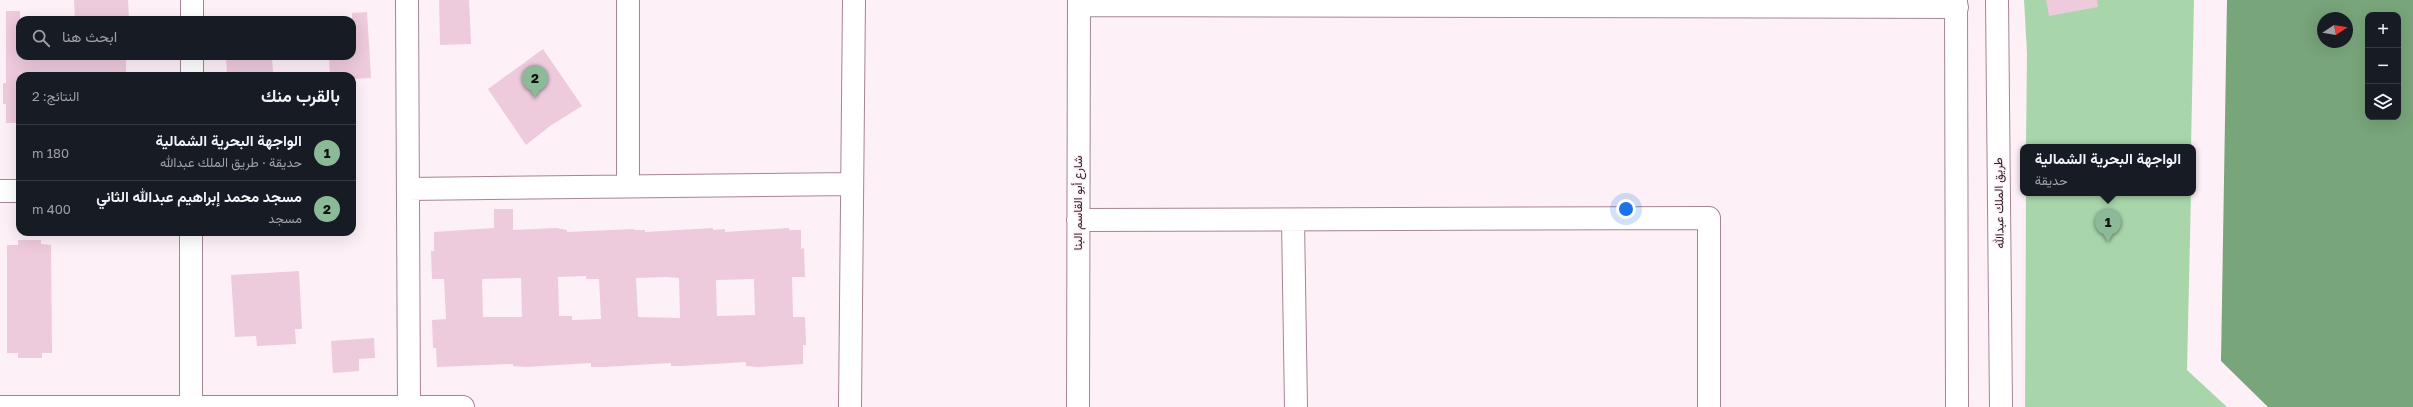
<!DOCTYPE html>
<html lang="ar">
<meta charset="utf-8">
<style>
:root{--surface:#171b24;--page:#20242c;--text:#f1f3f6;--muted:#9ea1a6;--line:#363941;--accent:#8cba98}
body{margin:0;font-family:"Golos Text",Vazirmatn,sans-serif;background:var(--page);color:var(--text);direction:rtl}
.controls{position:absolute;right:12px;top:12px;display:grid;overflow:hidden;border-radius:8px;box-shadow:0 4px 16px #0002}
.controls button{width:36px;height:36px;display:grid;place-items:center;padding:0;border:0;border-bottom:1px solid var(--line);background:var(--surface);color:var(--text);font:20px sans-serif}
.compass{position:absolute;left:2317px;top:12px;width:36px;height:36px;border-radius:50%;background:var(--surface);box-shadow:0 4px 16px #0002;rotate:78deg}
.you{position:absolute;left:1626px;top:209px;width:14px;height:14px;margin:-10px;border:3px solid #fff;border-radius:50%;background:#1a73e8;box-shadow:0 0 0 6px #1a73e833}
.badge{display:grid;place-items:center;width:26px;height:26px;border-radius:50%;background:var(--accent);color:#111;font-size:13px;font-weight:700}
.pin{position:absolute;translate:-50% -33px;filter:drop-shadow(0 1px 2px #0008)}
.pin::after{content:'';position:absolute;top:21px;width:14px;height:12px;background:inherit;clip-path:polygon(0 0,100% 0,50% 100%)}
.popup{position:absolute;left:2020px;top:144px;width:176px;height:52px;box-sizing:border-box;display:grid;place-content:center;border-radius:8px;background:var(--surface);filter:drop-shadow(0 1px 3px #0005);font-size:13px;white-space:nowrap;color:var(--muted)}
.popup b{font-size:15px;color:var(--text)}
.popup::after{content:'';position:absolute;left:50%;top:100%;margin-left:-8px;border:8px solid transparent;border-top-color:var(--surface)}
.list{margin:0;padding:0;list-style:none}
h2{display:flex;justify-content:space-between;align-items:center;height:52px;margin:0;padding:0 16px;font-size:17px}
h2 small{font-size:13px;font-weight:400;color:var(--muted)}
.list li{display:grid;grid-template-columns:26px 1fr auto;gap:12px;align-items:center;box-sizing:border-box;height:56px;padding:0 16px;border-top:1px solid var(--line)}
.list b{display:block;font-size:15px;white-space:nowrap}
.list p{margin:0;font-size:13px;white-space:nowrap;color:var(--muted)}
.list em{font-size:13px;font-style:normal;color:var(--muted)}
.icon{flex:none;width:22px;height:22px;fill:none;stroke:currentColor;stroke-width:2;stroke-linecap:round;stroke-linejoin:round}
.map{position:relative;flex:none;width:2413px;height:407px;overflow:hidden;direction:ltr}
.search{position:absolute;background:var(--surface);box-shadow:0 4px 16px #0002;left:16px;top:16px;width:340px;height:44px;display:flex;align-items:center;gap:10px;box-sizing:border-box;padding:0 14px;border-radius:12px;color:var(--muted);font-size:15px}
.panel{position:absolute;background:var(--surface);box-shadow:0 4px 16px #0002;left:16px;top:72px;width:340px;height:164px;border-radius:12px;direction:rtl}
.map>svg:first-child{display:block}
</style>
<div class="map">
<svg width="2413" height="407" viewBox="0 0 2413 407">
<rect width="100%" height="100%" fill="#fef0f7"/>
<path fill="#a9d5ab" d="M2024 0H2194L2191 147H2026L2027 53Z
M2026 193H2191L2187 370 2227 407H2025Z"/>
<path fill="#79a57b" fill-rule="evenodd" d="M2227 0H2413V407H2268L2221 361ZM2368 15H2398V117H2368ZM2323 18H2347V42H2323Z"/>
<path fill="#edcadc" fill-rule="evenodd" d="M74 0H128L129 20H75Z
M439 0H469L471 44 440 45Z
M2046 0H2097L2098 7 2049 16Z
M6 11H20V56H126V72L20 73V123H6V104H3V83H6Z
M367 12 371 78 352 79V76H330L329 56H352V13Z
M543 49 582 106 550 126 526 145 488 89Z
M226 56H272L273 72 227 75Z
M494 209H513V230L556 228 567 230V232L634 229V230H645V232L713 228V230L725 229V232L789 228V230H801V249L804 248 805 277H792L793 317H805L806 345H803V364L758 367 746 366V362L682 366H671V363L603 367H591V363L525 367 513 366V364L437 367 436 348H433L432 320 446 319 444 279H432L431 251H434V232L494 228ZM586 276V279H599L601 319 572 320V316H559L558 277ZM666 277 679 278 680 318 638 317 636 278ZM521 278 522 317H483L482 279ZM754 279 755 315 717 316 716 280Z
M18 240H41V244L51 245 52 353H42V358H18V353H7V245H18Z
M299 271 302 329H295L296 344 257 346 256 336 235 337 231 275Z
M374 338 375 358 359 359V371L333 373 331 341Z"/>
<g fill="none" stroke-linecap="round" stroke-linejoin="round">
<g stroke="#a58496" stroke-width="24">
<path id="street" d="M407 0 409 407
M1079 5 1957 7
M192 20V0
M192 76V56
M628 186V0
M408 189 852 184
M0 191H20
M1078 220 1709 218V407
M1293 221 1296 407
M0 407H463
M191 407V232
M850 407 854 0
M1078 407 1079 0"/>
</g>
<g stroke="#a58496" stroke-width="24">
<path id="secondary" d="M1956 0 1957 407
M1997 0 2001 407"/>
</g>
<use href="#street" stroke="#fff" stroke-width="22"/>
<use href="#secondary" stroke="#fff" stroke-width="22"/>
</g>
<g text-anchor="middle" stroke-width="3" stroke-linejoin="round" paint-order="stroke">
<g font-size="12" fill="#30232a" stroke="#fef0f7">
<text transform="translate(1078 203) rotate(-90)" y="4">شارع أبو القاسم البنا</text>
<text transform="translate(1999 203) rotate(-91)" y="4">طريق الملك عبدالله</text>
</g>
</g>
</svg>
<div class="controls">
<button>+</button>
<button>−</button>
<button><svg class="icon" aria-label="layers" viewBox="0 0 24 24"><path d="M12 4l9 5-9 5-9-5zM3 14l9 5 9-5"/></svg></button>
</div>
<svg class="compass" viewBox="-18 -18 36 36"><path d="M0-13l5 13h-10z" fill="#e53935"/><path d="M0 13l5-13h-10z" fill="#9ea1a6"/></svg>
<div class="you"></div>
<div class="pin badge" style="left:2108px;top:242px">1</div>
<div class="popup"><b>الواجهة البحرية الشمالية</b>حديقة</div>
<div class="pin badge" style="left:535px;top:98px">2</div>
<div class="search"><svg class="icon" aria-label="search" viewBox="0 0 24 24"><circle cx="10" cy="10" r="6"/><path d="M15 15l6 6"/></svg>ابحث هنا</div>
<section class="panel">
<h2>بالقرب منك<small>النتائج: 2</small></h2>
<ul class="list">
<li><span class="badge">1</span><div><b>الواجهة البحرية الشمالية</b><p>حديقة · طريق الملك عبدالله</p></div><em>180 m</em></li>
<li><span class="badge">2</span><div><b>مسجد محمد إبراهيم عبدالله الثاني</b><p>مسجد</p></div><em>400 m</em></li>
</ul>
</section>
</div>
